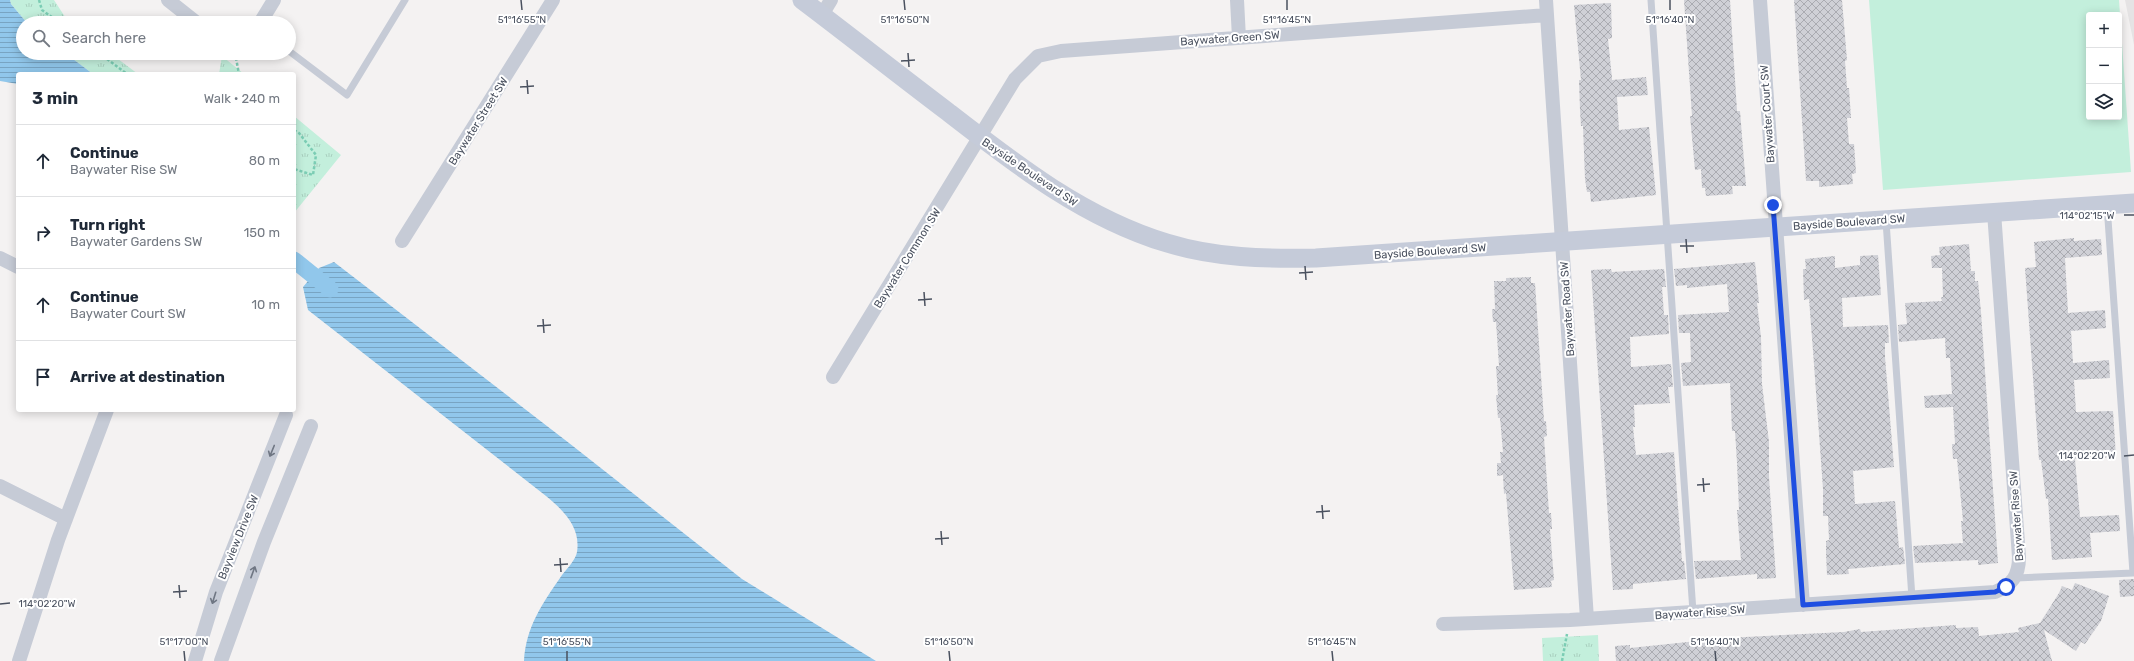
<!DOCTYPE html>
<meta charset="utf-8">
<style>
:root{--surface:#fff;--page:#f2f2f3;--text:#1f2937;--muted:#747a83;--line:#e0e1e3}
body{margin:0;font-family:Rubik,sans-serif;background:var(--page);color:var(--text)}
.controls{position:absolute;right:12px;top:12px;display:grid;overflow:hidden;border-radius:4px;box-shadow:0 2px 10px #0003}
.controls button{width:36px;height:36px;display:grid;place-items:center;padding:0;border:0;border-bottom:1px solid var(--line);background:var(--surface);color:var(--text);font:20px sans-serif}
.stop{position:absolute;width:12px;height:12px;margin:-9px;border:3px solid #1f4fe1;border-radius:50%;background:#fff}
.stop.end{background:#1f4fe1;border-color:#fff;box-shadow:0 1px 4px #0008}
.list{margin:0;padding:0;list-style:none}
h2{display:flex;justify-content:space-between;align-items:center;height:52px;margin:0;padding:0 16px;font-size:17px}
h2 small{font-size:13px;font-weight:400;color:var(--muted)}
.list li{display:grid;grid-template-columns:26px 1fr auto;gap:12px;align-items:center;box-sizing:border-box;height:72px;padding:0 16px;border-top:1px solid var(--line)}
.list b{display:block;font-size:15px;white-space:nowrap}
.list p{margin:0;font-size:13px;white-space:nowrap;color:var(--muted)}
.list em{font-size:13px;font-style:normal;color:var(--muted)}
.icon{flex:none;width:22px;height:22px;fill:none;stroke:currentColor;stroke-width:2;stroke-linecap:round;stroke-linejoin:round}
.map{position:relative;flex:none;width:2134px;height:661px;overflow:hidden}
.search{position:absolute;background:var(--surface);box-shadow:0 2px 10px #0003;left:16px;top:16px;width:280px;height:44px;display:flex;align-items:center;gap:10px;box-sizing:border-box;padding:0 14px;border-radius:22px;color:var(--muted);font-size:15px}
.panel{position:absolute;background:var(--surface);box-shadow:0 2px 10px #0003;left:16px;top:72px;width:280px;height:340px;border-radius:4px}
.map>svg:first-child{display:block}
</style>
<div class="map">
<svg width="2134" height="661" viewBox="0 0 2134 661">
<defs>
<pattern id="grass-tufts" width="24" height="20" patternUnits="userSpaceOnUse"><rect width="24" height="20" fill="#c3efdc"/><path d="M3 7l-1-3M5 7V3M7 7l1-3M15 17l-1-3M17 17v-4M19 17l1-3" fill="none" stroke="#a9cfbf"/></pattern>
<pattern id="water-rules" width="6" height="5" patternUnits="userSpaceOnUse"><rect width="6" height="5" fill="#91c7eb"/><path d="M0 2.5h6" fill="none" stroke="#78a4c2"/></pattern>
<pattern id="building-cross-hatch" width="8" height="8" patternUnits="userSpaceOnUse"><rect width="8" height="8" fill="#cfd0d6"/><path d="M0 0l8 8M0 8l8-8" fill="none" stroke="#aaabb1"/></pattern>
</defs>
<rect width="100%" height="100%" fill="#f4f2f2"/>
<path fill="#e5e3e4" d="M2125 0H2134V45Z"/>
<path fill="url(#grass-tufts)" d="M10 0H54L69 23H27L11 4Z
M65 53H110L138 74H93Z
M222 56 244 74H219Z
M294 116 341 155 294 213Z
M1598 635 1599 661H1543L1542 638Z"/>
<path fill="#c3efdc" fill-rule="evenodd" d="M1869 0H2119L2131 172 1883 190ZM2089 15H2119V117H2089Z"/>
<path fill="url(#water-rules)" d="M0 0H10L11 4 27 23H23V53H65L93 74H18V84L0 81Z
M334 262 569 443 742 579 876 661H524C526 626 543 603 562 575 567 569 576 559 577 552 581 527 563 510 546 496L308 310 303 287 319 268Z"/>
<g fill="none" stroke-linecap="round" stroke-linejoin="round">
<path stroke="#91c7eb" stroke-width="17" d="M294 260 330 289"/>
</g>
<path fill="url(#building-cross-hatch)" d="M1684 0H1730L1737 111H1740L1746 186H1732L1733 194 1706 196 1705 188H1702L1701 169 1695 170 1690 116H1692Z
M1794 0H1842L1847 60 1845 61 1847 88H1849L1851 118H1847L1849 144H1854L1855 158 1856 173 1852 174 1853 184 1819 187V181H1806Z
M1611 3 1612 38 1608 39 1612 78V80L1646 77 1648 95 1617 97 1619 130 1649 127 1656 195 1591 202 1590 192H1587L1585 179 1583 126H1581L1580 110 1579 80H1581L1574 5Z
M2074 238V241L2101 239 2102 255 2065 258 2068 313 2105 310 2106 328 2071 331 2073 363 2109 360 2110 378 2074 380 2076 412 2113 411 2116 457 2075 459 2080 517 2119 515 2120 531 2090 533 2092 557 2052 560 2048 499H2046L2041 460H2039L2025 268 2036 267 2034 242Z
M1969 244 1971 271H1975V281H1978L1981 312 1998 563 1978 565V560L1915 563 1913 546 1963 543 1961 521H1963L1957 459H1953L1952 444H1955L1953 407 1925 408 1924 396 1952 394 1950 358H1946L1945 338 1899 342 1898 325 1907 324 1905 303 1942 301 1941 297H1943L1942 268H1932L1931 256 1940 255 1939 247Z
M1878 255 1881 295 1842 298 1843 327 1888 325 1889 343H1885V357L1894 467 1853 471 1855 504 1895 501 1899 548 1903 547 1905 564 1848 569 1849 574 1827 575 1826 553V541L1829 540 1828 516H1823V489L1813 351 1809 299 1804 300 1803 269H1806L1805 259 1835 256V268L1860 265V256Z
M1755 262 1759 303H1757L1761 337 1762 384 1769 442V477L1776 578 1757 579V574L1696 579 1694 561 1741 560 1737 510H1739L1737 463 1735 431H1732L1730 383 1683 386 1681 363 1691 362 1690 333H1679L1678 315 1729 312 1727 284 1687 288V285L1676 286 1674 269Z
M1611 269 1612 272 1664 269 1666 287H1662L1664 315H1668L1669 334 1630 337 1631 367 1671 364 1673 387H1668L1670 403 1634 405 1635 427H1633L1636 455 1674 452 1682 561H1684L1686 579 1633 584V589L1613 590 1591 270Z
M1531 277V283H1535L1544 421H1546L1547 436 1544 437 1549 513H1551L1552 529H1550L1554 580 1551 581 1552 587 1514 590 1506 493 1504 494 1503 475 1497 476V463H1501L1500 452H1503L1500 418H1498L1496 395H1498L1496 366H1499L1496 322H1493L1492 309H1495L1494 281H1506V278Z
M2134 579V596L2120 597 2119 580Z
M2075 583 2109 596 2101 621 2085 644 2081 642 2076 651 2044 630 2052 661H1616L1615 646 1630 645V648L1726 638 1844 632 1860 629 1861 632 1956 625V628L1978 627 1979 636 2019 632 2018 628 2040 623 2059 593 2062 586 2072 590Z"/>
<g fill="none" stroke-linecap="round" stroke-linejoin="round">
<path stroke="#7bcdb4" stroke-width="2.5" stroke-dasharray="3 2" stroke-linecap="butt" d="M39 0 42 10 60 23
M99 53 127 74
M235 53 239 74
M294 130 299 133 316 155 313 175 294 169
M1562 661 1567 634"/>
<path stroke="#c6cbd6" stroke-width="7" d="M1651 0 1693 612
M289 51 347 95 405 0
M1886 221 1912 598
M2016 578 2133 573 2107 205"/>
<path stroke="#c6cbd6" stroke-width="14" d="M168 0 197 23
M1237 0 1239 38
M1546 0 1587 619
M1760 0 1803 605
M822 15 831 0
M260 23 274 0
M402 241 553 0
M0 258 18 267
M833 377 1015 79 1038 56 1061 51 1547 15
M0 486 66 519
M1443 624 1570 620 1995 592C2012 585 2019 576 2019 557L1994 212
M19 661 58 540 107 410
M195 661 216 592 286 415
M221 661 264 542 311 426"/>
<path stroke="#c5cbd9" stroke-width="19" d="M802 0C851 37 899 75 948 112 1015 164 1084 218 1167 243 1216 258 1265 259 1316 258L2134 203"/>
</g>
<defs><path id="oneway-shaft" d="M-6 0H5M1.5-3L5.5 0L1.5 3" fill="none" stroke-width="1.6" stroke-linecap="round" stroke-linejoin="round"/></defs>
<g stroke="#6f7683">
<use href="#oneway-shaft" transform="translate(272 451) rotate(112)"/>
<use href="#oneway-shaft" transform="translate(253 572) rotate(-70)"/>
<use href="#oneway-shaft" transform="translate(214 598) rotate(107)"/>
</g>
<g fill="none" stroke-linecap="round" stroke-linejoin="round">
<path stroke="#1f4fe1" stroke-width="5" d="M1773 205 1803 605 1995 592 2006 587"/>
</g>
<path fill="none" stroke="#4a515f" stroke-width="1.5" d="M521 0 522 10M904 0 905 10M1287 0V10M1670 0V10M908 53 909 67M901 61 915 60M527 80 528 94M520 87 534 86M2124 215H2134M1686 239 1687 253M1680 246H1694M1305 266 1306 280M1299 273 1313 272M924 292 925 306M918 300 932 299M543 319 544 333M537 326 551 325M2124 456 2134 455M1703 478 1704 492M1697 485 1710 484M1322 505 1323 519M1316 512 1330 511M941 531 942 545M935 539 949 538M560 558 561 572M554 565 568 564M179 585 180 598M173 592 187 591M0 604 10 603M184 651 185 661M567 651V661M949 651 950 661M1332 651 1333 661M1715 651 1716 661"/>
<g text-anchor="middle" stroke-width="4" stroke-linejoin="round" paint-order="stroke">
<g font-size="11" fill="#4a515f" stroke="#fff">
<text transform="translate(1230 38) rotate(-4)" y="4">Baywater Green SW</text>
<text transform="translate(1767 114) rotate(-94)" y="4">Baywater Court SW</text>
<text transform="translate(478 121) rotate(-58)" y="4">Baywater Street SW</text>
<text transform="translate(1030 172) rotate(34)" y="4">Bayside Boulevard SW</text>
<text transform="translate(1849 222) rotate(-4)" y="4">Bayside Boulevard SW</text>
<text transform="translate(1430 251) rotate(-4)" y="4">Bayside Boulevard SW</text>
<text transform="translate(907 258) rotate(-58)" y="4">Baywater Common SW</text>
<text transform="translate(1567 309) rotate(-94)" y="4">Baywater Road SW</text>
<text transform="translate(2016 516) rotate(-94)" y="4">Baywater Rise SW</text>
<text transform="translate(238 537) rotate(-68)" y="4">Bayview Drive SW</text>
<text transform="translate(1700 612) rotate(-4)" y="4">Baywater Rise SW</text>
</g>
</g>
<g font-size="10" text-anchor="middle" fill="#4a515f" stroke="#fff" stroke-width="4" stroke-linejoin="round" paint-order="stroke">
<text x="522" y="23">51°16'55"N</text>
<text x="905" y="23">51°16'50"N</text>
<text x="1287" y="23">51°16'45"N</text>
<text x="1670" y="23">51°16'40"N</text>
<text x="2087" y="219">114°02'15"W</text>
<text x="2087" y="459">114°02'20"W</text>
<text x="47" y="607">114°02'20"W</text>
<text x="184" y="645">51°17'00"N</text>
<text x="567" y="645">51°16'55"N</text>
<text x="949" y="645">51°16'50"N</text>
<text x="1332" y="645">51°16'45"N</text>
<text x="1715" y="645">51°16'40"N</text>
</g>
</svg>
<div class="controls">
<button>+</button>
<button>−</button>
<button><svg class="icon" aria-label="layers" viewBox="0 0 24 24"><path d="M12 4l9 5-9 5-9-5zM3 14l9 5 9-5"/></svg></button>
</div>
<div class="stop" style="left:2006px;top:587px"></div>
<div class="stop end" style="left:1773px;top:205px"></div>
<div class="search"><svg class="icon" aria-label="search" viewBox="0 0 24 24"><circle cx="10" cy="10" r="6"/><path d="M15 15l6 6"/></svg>Search here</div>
<section class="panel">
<h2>3 min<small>Walk · 240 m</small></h2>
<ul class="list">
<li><svg class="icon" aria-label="ahead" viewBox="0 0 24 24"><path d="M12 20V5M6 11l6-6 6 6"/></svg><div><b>Continue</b><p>Baywater Rise SW</p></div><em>80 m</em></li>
<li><svg class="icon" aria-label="right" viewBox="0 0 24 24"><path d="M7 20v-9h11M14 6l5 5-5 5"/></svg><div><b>Turn right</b><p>Baywater Gardens SW</p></div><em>150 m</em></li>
<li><svg class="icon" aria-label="ahead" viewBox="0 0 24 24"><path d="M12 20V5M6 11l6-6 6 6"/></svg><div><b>Continue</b><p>Baywater Court SW</p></div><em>10 m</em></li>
<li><svg class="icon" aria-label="arrive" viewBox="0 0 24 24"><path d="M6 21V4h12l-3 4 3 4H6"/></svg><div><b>Arrive at destination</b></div></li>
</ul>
</section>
</div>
